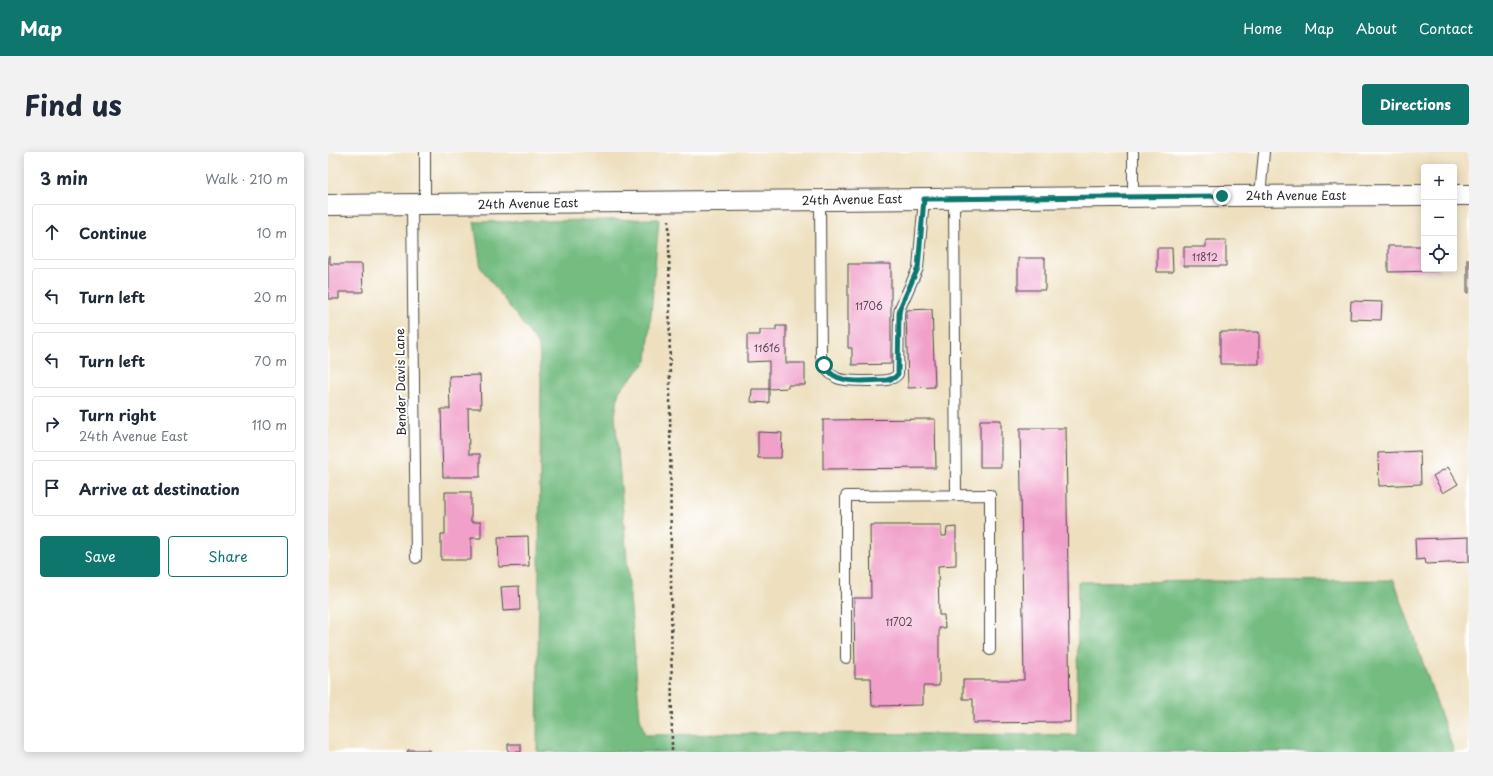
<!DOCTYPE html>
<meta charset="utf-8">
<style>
:root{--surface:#fff;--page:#f2f2f3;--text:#1f2937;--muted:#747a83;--line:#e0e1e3;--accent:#0f766e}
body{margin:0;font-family:"Playpen Sans",sans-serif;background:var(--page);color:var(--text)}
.controls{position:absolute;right:12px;top:12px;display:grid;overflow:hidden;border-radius:4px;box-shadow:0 2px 10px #0003}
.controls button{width:36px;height:36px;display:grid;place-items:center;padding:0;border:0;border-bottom:1px solid var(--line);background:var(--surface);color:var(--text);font:20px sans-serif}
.stop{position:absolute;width:12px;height:12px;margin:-9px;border:3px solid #0f766e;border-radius:50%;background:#fff}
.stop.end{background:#0f766e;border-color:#fff;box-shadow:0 1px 4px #0008}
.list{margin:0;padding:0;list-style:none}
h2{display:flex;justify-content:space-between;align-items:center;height:52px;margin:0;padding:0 16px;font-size:17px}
h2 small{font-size:13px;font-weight:400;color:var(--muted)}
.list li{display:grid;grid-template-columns:26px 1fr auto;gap:12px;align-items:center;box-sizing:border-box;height:56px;margin:0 8px 8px;padding:0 8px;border:1px solid var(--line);border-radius:4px}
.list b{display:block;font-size:15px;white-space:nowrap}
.list p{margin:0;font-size:13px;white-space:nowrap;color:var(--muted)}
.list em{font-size:13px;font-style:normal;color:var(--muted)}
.actions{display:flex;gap:8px;padding:12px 16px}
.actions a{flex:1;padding:9px 0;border:1px solid var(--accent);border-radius:4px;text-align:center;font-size:14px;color:var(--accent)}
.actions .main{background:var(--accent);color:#fff}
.icon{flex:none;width:22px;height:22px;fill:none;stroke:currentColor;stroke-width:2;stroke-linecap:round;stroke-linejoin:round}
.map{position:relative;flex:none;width:1141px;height:600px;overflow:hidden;border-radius:4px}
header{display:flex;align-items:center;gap:24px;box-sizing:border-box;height:56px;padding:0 20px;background:var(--accent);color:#fff}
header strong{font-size:19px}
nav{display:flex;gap:22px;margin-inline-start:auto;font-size:14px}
.intro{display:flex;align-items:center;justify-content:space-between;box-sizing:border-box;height:96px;padding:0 24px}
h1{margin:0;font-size:28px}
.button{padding:10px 18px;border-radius:4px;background:var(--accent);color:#fff;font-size:14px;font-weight:700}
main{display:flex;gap:24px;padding:0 24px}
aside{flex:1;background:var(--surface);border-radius:4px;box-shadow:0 2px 10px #0003}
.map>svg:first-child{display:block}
</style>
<header>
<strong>Map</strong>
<nav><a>Home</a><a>Map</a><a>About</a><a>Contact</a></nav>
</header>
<div class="intro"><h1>Find us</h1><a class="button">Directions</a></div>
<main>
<aside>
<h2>3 min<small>Walk · 210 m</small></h2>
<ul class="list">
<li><svg class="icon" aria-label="ahead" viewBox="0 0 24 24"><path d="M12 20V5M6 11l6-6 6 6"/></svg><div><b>Continue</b></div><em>10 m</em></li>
<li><svg class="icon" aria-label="left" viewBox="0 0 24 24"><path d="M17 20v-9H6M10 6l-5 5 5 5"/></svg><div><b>Turn left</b></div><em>20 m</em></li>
<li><svg class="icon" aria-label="left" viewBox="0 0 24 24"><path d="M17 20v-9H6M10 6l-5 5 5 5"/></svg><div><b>Turn left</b></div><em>70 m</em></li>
<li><svg class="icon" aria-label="right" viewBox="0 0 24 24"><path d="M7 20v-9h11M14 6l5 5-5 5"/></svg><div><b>Turn right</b><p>24th Avenue East</p></div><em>110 m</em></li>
<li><svg class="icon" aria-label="arrive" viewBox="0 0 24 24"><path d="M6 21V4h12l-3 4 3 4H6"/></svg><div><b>Arrive at destination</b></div></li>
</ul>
<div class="actions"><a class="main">Save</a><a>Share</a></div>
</aside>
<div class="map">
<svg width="1141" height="600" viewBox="0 0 1141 600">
<rect width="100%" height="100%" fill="#fff"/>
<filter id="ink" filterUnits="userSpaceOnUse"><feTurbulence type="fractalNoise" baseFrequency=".025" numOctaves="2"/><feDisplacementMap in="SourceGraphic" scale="8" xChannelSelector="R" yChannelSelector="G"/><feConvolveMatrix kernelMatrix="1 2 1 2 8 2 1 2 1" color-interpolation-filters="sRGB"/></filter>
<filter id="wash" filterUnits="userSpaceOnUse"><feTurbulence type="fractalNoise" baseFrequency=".012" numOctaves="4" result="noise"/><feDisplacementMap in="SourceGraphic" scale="16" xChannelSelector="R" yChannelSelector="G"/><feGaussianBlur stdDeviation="0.9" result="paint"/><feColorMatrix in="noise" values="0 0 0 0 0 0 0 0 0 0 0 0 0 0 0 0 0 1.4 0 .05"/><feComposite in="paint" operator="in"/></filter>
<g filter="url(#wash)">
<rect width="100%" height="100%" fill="#eee0bf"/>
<path fill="#74bc81" stroke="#507456" d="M331 67 319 209 291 239 287 263 312 566 317 583 481 581 749 583 750 430 1066 428 1126 600H209L213 229 211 194 153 116 146 70Z"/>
<g id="blocks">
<path fill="#f1a0ca" d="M878 88H898V114H856V95H878Z
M1060 94H1096V117H1111V119L1060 120Z
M829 96H844L845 120H829Z
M0 105H2V112H34L35 140H11V147H0Z
M690 106H717V138H690Z
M1139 107H1141V141H1139Z
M520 112H563V212L524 213V196H520Z
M1023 149 1054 150 1053 168 1022 167Z
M604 157 607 235 580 236 578 158Z
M448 174H458V211H477V233H460V236L441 237V209L419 210V183H432V178H448Z
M892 180H931V212H892Z
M152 223 153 256H140L141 302H152V325H115L113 257H122L121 224Z
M424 237H441V251L423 250Z
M607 267 608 316 495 317V268Z
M652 268H673V315H652Z
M692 276H738L742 570 645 571V547H635V528H696Z
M430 280 454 281 453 306H430Z
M1092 299 1093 332 1051 334 1050 301Z
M1120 315 1130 332 1115 341 1105 324Z
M117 340H143V370H153V386H143V408H113V382H117Z
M542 373H613V384H618L619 376 628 375V413L610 414 611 463H616L617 476H611V534H595V553L544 554 543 526H527L526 446H543Z
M200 384 201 414 171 415 170 385Z
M1141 385V410L1098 412 1097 407 1088 408 1087 387Z
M191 434 192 458 175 459 173 435Z
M180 592H193V600H180Z
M80 598H102V600H79Z"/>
</g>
</g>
<g filter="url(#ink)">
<use href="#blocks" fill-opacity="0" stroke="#484641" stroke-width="1"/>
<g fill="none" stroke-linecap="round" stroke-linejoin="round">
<g stroke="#484641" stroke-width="12">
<path id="lane" d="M97 0V53
M932 44 936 0
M805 45V0
M626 47 628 343
M492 48 493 204C496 215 499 221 509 226 516 230 550 229 559 228 564 227 567 226 570 222L571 162 572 156 590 116 596 47
M84 53 88 406
M518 506V344L662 343V498"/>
</g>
<g stroke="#484641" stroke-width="22">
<path id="street" d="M1126 43H1141
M0 53 894 44 1096 43"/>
</g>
<path stroke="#484641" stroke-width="2.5" stroke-dasharray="3 3" stroke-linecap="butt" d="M341 68 344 600"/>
<use href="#lane" stroke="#fff" stroke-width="10"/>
<use href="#street" stroke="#fff" stroke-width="20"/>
</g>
</g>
<g fill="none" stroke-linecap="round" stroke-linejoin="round" filter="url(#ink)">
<path stroke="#0f766e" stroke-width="5" d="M496 213C508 235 538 228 559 228L566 226 570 222 571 162 572 156 590 116 596 47 894 44"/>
</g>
<g text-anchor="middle" stroke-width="4" stroke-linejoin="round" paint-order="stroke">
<g font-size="10" fill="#5c4853">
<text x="877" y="109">11812</text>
<text x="541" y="158">11706</text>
<text x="439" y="200">11616</text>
<text x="571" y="474">11702</text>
</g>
<g font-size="12" fill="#2b2b2b" stroke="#fff">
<text x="968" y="48">24th Avenue East</text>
<text transform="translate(524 48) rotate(-1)" y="4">24th Avenue East</text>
<text transform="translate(200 52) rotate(-1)" y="4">24th Avenue East</text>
<text transform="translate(73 230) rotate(-91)" y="4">Bender Davis Lane</text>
</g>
</g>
</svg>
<div class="controls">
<button>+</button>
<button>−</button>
<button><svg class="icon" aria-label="locate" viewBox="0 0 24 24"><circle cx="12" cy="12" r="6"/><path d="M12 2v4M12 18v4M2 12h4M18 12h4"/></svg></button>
</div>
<div class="stop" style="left:496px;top:213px"></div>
<div class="stop end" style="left:894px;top:44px"></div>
</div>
</main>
